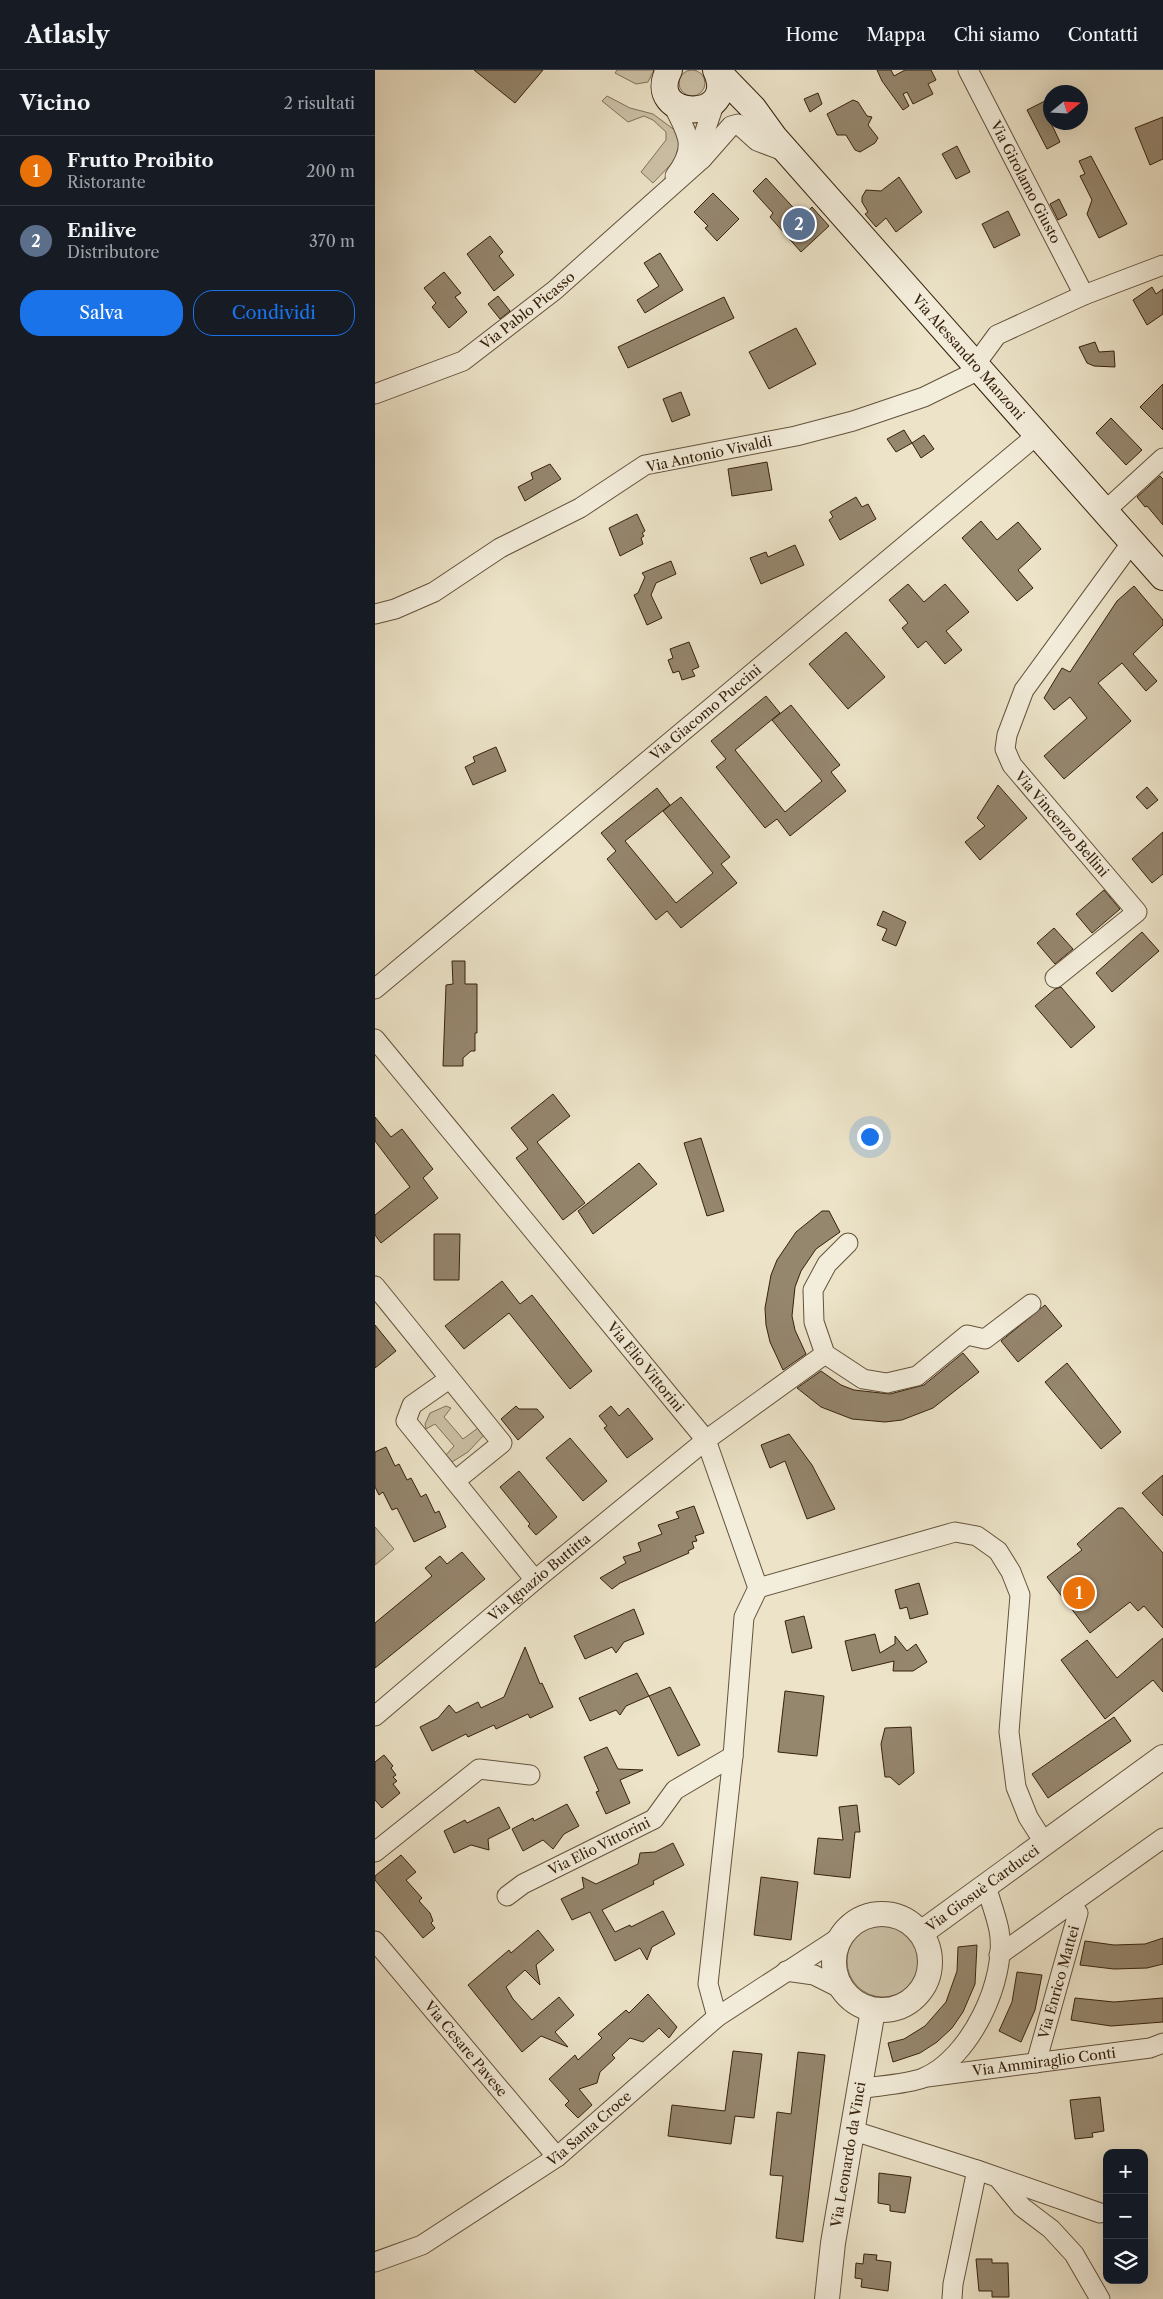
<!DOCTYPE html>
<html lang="it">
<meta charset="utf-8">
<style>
:root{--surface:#171b24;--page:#20242c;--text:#f1f3f6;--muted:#9ea1a6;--line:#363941;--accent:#1a73e8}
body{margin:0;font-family:"Libre Caslon Text",serif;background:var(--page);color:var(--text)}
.controls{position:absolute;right:15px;bottom:15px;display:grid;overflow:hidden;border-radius:10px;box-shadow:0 5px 20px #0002}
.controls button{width:45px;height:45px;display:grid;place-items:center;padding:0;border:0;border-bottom:1px solid var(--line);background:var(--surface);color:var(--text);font:25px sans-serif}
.compass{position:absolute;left:668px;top:15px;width:45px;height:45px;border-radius:50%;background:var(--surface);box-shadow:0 5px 20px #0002;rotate:72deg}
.you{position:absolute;left:494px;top:1066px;width:18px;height:18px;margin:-12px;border:4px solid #fff;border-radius:50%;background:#1a73e8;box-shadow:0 0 0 8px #1a73e833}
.badge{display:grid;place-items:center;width:32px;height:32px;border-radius:50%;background:var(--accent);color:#fff;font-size:16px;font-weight:700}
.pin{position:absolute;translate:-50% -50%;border:2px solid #fff;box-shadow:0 1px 5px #0006}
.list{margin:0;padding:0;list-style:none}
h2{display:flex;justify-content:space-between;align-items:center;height:65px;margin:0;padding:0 20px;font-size:21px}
h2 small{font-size:16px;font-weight:400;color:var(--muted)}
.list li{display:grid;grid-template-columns:32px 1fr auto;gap:15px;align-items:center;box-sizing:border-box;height:70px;padding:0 20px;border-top:1px solid var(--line)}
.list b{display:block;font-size:19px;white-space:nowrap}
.list p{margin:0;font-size:16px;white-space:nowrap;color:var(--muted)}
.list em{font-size:16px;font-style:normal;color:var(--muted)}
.actions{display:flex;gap:10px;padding:15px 20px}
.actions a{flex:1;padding:11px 0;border:1px solid var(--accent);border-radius:20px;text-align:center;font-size:18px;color:var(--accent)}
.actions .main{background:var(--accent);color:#fff}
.icon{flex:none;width:28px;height:28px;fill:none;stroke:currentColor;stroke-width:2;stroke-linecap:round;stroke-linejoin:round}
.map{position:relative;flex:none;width:788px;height:2229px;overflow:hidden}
header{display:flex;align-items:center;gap:30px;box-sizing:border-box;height:70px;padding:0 25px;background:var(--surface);border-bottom:1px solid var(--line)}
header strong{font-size:24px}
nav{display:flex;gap:28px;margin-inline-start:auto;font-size:18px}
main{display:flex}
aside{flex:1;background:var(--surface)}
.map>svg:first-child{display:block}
</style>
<header>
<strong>Atlasly</strong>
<nav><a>Home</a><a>Mappa</a><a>Chi siamo</a><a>Contatti</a></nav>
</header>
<main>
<aside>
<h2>Vicino<small>2 risultati</small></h2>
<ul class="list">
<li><span class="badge" style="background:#e8710a">1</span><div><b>Frutto Proibito</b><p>Ristorante</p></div><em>200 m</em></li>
<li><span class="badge" style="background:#5c6f8a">2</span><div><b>Enilive</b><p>Distributore</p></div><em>370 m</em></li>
</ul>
<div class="actions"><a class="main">Salva</a><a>Condividi</a></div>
</aside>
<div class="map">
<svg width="788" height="2229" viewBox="0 0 788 2229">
<rect width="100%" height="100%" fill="#ece3c8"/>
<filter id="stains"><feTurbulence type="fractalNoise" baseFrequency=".004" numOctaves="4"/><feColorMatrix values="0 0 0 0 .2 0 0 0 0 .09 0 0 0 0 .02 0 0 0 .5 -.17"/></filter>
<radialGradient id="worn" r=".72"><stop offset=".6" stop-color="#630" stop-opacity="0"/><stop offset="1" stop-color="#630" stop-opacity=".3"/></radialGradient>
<path fill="#cdc2a8" stroke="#82725a" d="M242 0H279L273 12 261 14 240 3Z
M304 13a13 13 0 1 1 26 0a13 13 0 1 1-26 0Z
M232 26 255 38 278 44 301 61 305 69 302 88 278 113 266 102 291 70V62L278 50 269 46 253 52 227 31Z
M71 1336 76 1338 69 1347 88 1369 103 1358 109 1365 93 1382 77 1392 71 1385 79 1376 60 1354 51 1359 50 1354 55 1343Z
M0 1457 19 1479 0 1495Z
M472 1891a36 36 0 1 1 72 0a36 36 0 1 1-72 0Z"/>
<path fill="#95866e" stroke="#36210c" d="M99 0H168L140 33Z
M502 0H516L519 6 530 0H556L561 10 553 14 558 24 538 34 532 22 528 24 534 36 528 40 507 11Z
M443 23 447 34 435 42 429 29Z
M676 28V53L685 72 672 79 652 40Z
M478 30 483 32 492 46 497 47 493 55 503 68 500 73 485 82 480 80 471 65H462L452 44Z
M788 47V89L775 95 760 58Z
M582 76 595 102 581 109 567 84Z
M716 86 752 154 724 168 712 144 717 130 705 106 710 104 704 91Z
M524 107 547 142 521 162 511 148 501 157 490 144 493 142 487 132V127L491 120 506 121Z
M391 108 427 147 437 137 454 156 426 182 395 147 398 143 378 121Z
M338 123 364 149 342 171 330 158 333 156 319 142Z
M684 129 692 145 683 150 675 134Z
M633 141 645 165 619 178 607 154Z
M115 166 128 182 124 186 139 205 119 221 92 184Z
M285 183 308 220 270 243 262 230 284 216 269 193Z
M69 202 86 223 80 227 92 242 74 258 57 237 61 233 49 218Z
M777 217 781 224 788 219V244L772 255 758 230Z
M123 226 135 241 125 249 113 234Z
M349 227 359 248 253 298 243 277Z
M421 258 441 294 394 319 374 282Z
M720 272 724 282 739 281 740 297 719 296 712 293 704 277Z
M788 314V360L765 337Z
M306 322 315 345 297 352 288 329Z
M736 348 767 380 751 395 721 363Z
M529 360 537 373 549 365 559 379 546 388 537 373 521 382 512 369Z
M392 392 397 420 357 426 353 399Z
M175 394 186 409 150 431 143 417 158 409 156 403Z
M785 406 788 409V455L772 436 770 437 762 427Z
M481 427 487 437 493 434 501 449 465 470 454 450 458 447 455 442Z
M262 444 270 461 267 463 269 466 266 468 268 474 245 486 234 458Z
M606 451 622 470 643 452 666 479 643 500 658 518 642 531 587 468Z
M420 475 429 495 386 514 375 488 391 482 393 487Z
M296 491 301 504 281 513 276 525 287 548 272 555 259 525 263 523 270 507 267 503Z
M533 514 549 532 570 514 594 542 571 561 587 580 570 594 551 571 543 578 527 558 533 553 514 530Z
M759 516 788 550V555L758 584 782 611 771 621 747 593 723 613 756 651 689 709 669 686 712 648 695 627 679 640 669 628 687 598 695 602 742 531Z
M471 562 510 607 473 639 434 594Z
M314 572 324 597 317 600 320 606 307 610 304 601 298 603 293 590 298 588 295 579Z
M391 626 405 643 360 680 410 742 447 711 397 650 416 635 465 695 456 702 471 721 415 766 402 749 390 758 341 697 351 689 336 671Z
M121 677 131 701 98 715 90 697 100 692 98 687Z
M623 715 652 748 605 790 590 772 610 756 602 748Z
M772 717 783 730 772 739 761 727Z
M282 718 295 735 250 771 301 833 338 803 288 741 306 727 355 787 346 794 362 813 306 858 292 841 281 850 232 789 241 781 226 763Z
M788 762V804L777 813 757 789Z
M729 820 745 839 717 863 701 844Z
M508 841 531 852 521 876 507 870 512 859 502 855Z
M679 858 698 879 680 894 662 873Z
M767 862 784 881 737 922 721 903Z
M77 891H90V914H102V963H100V981H96L88 988V996H68L71 915 78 914Z
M686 917 720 957 696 978 660 936 680 919Z
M178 1024 195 1046 162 1072 210 1133 188 1150 141 1088 153 1079 136 1058Z
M0 1047 16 1067 27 1059 58 1099 48 1108 63 1128 6 1173 0 1165V1145L35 1117 0 1071Z
M326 1068 349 1141 332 1146 309 1073Z
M264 1093 282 1114 218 1164 203 1141Z
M447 1141H454L465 1162 441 1179 426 1201 420 1217 417 1246 420 1260 431 1284 408 1300 395 1272 391 1255 390 1238 396 1205 402 1190 421 1162Z
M59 1164H85L84 1210H59Z
M127 1211 145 1234 157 1225 217 1301 195 1319 134 1243 89 1279 70 1256Z
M670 1235 687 1256 643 1292 626 1271Z
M0 1255 21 1281 0 1298Z
M588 1283 604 1302 558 1338 527 1350 510 1352 477 1349 446 1337 422 1318 446 1301 466 1315 479 1320 515 1324 549 1315Z
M692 1293 746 1362 726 1379 670 1312Z
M141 1336 144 1339H162L169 1347 143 1370 126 1349Z
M236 1336 244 1346 253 1338 278 1369 252 1388 229 1358 232 1356 224 1346Z
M414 1364 437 1395 460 1439 432 1449 410 1391 395 1398 386 1375Z
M195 1368 232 1411 208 1431 171 1388Z
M11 1377 20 1396 24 1394 32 1410 36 1408 46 1427 51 1424 60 1443 64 1441 71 1457 39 1472 22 1438 17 1440 8 1422 4 1425 0 1417V1382Z
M144 1401 182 1447 161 1465 153 1456 155 1454 125 1417Z
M788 1405V1446L767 1423Z
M319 1436 329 1463 320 1466 322 1471 317 1472 319 1478 313 1481 314 1483 245 1513 237 1519 225 1508 251 1493 248 1487 266 1481 263 1473 287 1464 283 1455 304 1448 301 1442Z
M743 1438H748L788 1483V1558L769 1536 763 1541 755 1532 715 1563 672 1507 707 1480 702 1474Z
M87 1482 110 1509 0 1598V1553L57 1506 50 1498 65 1486 72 1494Z
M544 1513 553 1544 535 1549 532 1537 525 1539 520 1520Z
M259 1539 269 1564 249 1572 241 1583 237 1577 210 1589 199 1566Z
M429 1546 437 1578 417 1583 410 1551Z
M500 1564 505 1583 520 1574V1566L532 1581 541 1574 552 1592 538 1601H518L519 1591 477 1601 470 1571Z
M788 1568V1622L778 1610 730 1649 686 1590 712 1570 742 1608Z
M150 1577 165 1614 167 1613 178 1637 155 1648 153 1644 121 1659 119 1655 93 1667 91 1664 57 1681 45 1657 63 1648 74 1635 81 1643 103 1632 106 1638 129 1627Z
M262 1603 274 1626 251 1636 245 1645 241 1640 215 1651 204 1628Z
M295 1617 325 1675 303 1686 274 1626Z
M410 1621 449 1626 442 1686 403 1682Z
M739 1647 756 1671 673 1728 657 1704Z
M536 1657 539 1703 524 1715 515 1707H510L506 1674 510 1658Z
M232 1677 243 1699 268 1700 245 1710 255 1733 231 1744 221 1722 224 1721 209 1687Z
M9 1685 18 1696 16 1698 21 1705 18 1707 22 1711 18 1714 25 1723 7 1738 0 1730V1692Z
M192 1734 204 1756 189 1764 178 1779 168 1770 148 1781 137 1759 158 1748 159 1751Z
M482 1735 485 1762H480L475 1808 439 1804 443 1768 468 1770 464 1737Z
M124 1737 135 1758 113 1769 114 1780 96 1775 79 1783 69 1761 90 1750 92 1753Z
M298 1773 309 1795 278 1811 279 1814 227 1840 240 1862 255 1855 256 1857 288 1841 300 1864 277 1877 272 1890 265 1878 240 1891 215 1842 197 1850 186 1829 209 1818 207 1807 221 1814 263 1794 265 1783 280 1782Z
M26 1785 41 1802 31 1810 47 1828 44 1831 55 1843 58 1851 56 1853 60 1858 48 1868 0 1810V1806Z
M386 1807 423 1812 416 1870 379 1865Z
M163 1860 179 1880 161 1895 165 1915 150 1900 131 1917 138 1929 157 1950 184 1927 199 1945 180 1962 193 1977 166 1966 147 1982 93 1915 134 1880 136 1883Z
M788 1868V1894L772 1898 739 1899 705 1895 710 1871 739 1875 770 1874Z
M602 1875 600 1914 588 1942 577 1958 562 1972 545 1983 518 1992 513 1973 529 1969 550 1956 571 1932 582 1901 583 1877Z
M642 1902 667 1905 660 1940 646 1972 624 1961 637 1932Z
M273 1924 302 1957 294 1968 284 1958 268 1972 255 1968 237 1985 240 1988 225 2002 222 2013 204 2019 217 2035 203 2048 190 2035 194 2031 174 2009 200 1985 203 1990 227 1968 223 1964 251 1940 254 1943Z
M700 1928 739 1932 788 1928V1952L736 1956 696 1950Z
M358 1981 387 1984 379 2048 360 2046 356 2074 293 2066 297 2035 350 2041Z
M423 1982 450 1985 428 2172 401 2168 408 2106 395 2105 402 2042 416 2044Z
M725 2027 729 2061 717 2063 718 2067 700 2069 695 2030Z
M504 2103 536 2107 530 2143 515 2141V2135L503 2133Z
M489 2184 502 2185 501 2190 516 2192 513 2221 486 2217 487 2209 480 2208 481 2193 488 2194Z
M601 2189H617V2193H633L634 2227H617V2221H604Z"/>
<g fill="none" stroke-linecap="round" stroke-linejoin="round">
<g stroke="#64523b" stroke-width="21">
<g id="minor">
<path id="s1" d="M593 0 709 225"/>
<path d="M296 31C311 63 324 74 300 106"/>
<path d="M327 89 356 56 363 54 382 71 411 82"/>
<path d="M600 295 622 265 709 225 788 195"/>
<path id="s2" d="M0 324 88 291 180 220 327 89 329 64 342 26"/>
<path d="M730 441 788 388"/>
<path d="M0 544 20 539 59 522 125 478 205 438 270 395 421 366 478 351 549 327 604 300"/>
<path d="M680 908 762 842 637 695 630 679 632 665 649 620 757 472"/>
<path id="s3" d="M0 919 662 365"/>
<path id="s4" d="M0 969 331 1370 383 1518 369 1547 358 1686 333 1914 342 1947"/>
<path d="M473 1173 452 1194 438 1220 439 1252 450 1284 488 1309 512 1313 542 1306 592 1265 610 1269 656 1234"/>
<path d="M0 1216 127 1373 80 1411"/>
<path d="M74 1309 37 1335 31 1351 160 1510"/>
<path d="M383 1518 580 1462 602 1466 623 1481 636 1502 645 1525 634 1662 641 1717 653 1747 670 1774"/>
<path id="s5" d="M0 1646 160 1510 331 1370 450 1284"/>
<path d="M0 1782 104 1699 155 1705"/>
<path id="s6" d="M132 1826 148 1814 279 1749 300 1720 358 1686"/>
<path id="s7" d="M0 1871 182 2087"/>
<path d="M624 1885 788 1768"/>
<path d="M411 1901 439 1905 467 1919"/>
<path id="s8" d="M661 1993 703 1843 695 1834"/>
<path id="s9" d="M552 2007 775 1978 788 1973"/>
<path d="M484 2019C501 2016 533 2014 548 2008 595 1989 633 1909 624 1860 621 1845 615 1830 611 1816"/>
<path d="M476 2060 602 2100 725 2143"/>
<path d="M624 2109 647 2137 676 2159 699 2184 725 2229"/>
<path id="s10" d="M0 2192 47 2175 182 2087 342 1947 465 1867"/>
<path d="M577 2229 578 2214 602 2100"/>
</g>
</g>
<g stroke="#64523b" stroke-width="26">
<g id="tertiary">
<circle cx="507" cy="1892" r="48"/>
<path id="s11" d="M546 1863 788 1687"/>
<path id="s12" d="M452 2229 458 2173 498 1940"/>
</g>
</g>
<g stroke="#36210c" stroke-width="28">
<g id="secondary">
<path d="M294 0C268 51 366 54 341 0"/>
<path id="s13" d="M342 1 378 38 399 67 788 507"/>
</g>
</g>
<use href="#minor" stroke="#f3eddb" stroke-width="19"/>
<use href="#tertiary" stroke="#f3eddb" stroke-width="24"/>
<use href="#secondary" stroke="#f3eddb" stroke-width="26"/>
</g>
<g text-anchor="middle" stroke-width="4" stroke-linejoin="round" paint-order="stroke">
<g font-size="14" fill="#36210c" stroke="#f3eddb">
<text dy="5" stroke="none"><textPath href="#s1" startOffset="126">Via Girolamo Giusto</textPath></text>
<text dy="5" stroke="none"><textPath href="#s2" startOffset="176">Via Pablo Picasso</textPath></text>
<text dy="5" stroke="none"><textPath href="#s13" startOffset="381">Via Alessandro Manzoni</textPath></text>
<text transform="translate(334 384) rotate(-12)" y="5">Via Antonio Vivaldi</text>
<text dy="5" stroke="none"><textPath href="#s3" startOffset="431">Via Giacomo Puccini</textPath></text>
<text transform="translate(687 754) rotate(49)" y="5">Via Vincenzo Bellini</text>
<text dy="5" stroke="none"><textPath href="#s4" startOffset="425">Via Elio Vittorini</textPath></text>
<text dy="5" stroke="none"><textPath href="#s5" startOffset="215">Via Ignazio Buttitta</textPath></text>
<text dy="5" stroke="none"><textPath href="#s6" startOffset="105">Via Elio Vittorini</textPath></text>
<text dy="5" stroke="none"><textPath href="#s11" startOffset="76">Via Giosuè Carducci</textPath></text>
<text dy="5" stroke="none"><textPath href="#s8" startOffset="84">Via Enrico Mattei</textPath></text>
<text dy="5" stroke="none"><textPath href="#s7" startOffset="141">Via Cesare Pavese</textPath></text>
<text dy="5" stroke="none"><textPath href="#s9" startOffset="118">Via Ammiraglio Conti</textPath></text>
<text dy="5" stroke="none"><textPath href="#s10" startOffset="254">Via Santa Croce</textPath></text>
<text dy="5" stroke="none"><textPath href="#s12" startOffset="146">Via Leonardo da Vinci</textPath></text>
</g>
</g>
<rect width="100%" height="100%" filter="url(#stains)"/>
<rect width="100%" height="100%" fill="url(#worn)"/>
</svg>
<div class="controls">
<button>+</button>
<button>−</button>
<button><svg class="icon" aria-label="layers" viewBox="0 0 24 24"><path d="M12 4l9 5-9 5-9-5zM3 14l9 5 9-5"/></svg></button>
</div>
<svg class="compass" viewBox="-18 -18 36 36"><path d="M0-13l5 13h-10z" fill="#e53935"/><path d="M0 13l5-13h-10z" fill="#9ea1a6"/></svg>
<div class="you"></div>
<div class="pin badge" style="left:704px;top:1523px;background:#e8710a">1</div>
<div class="pin badge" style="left:424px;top:154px;background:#5c6f8a">2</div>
</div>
</main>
